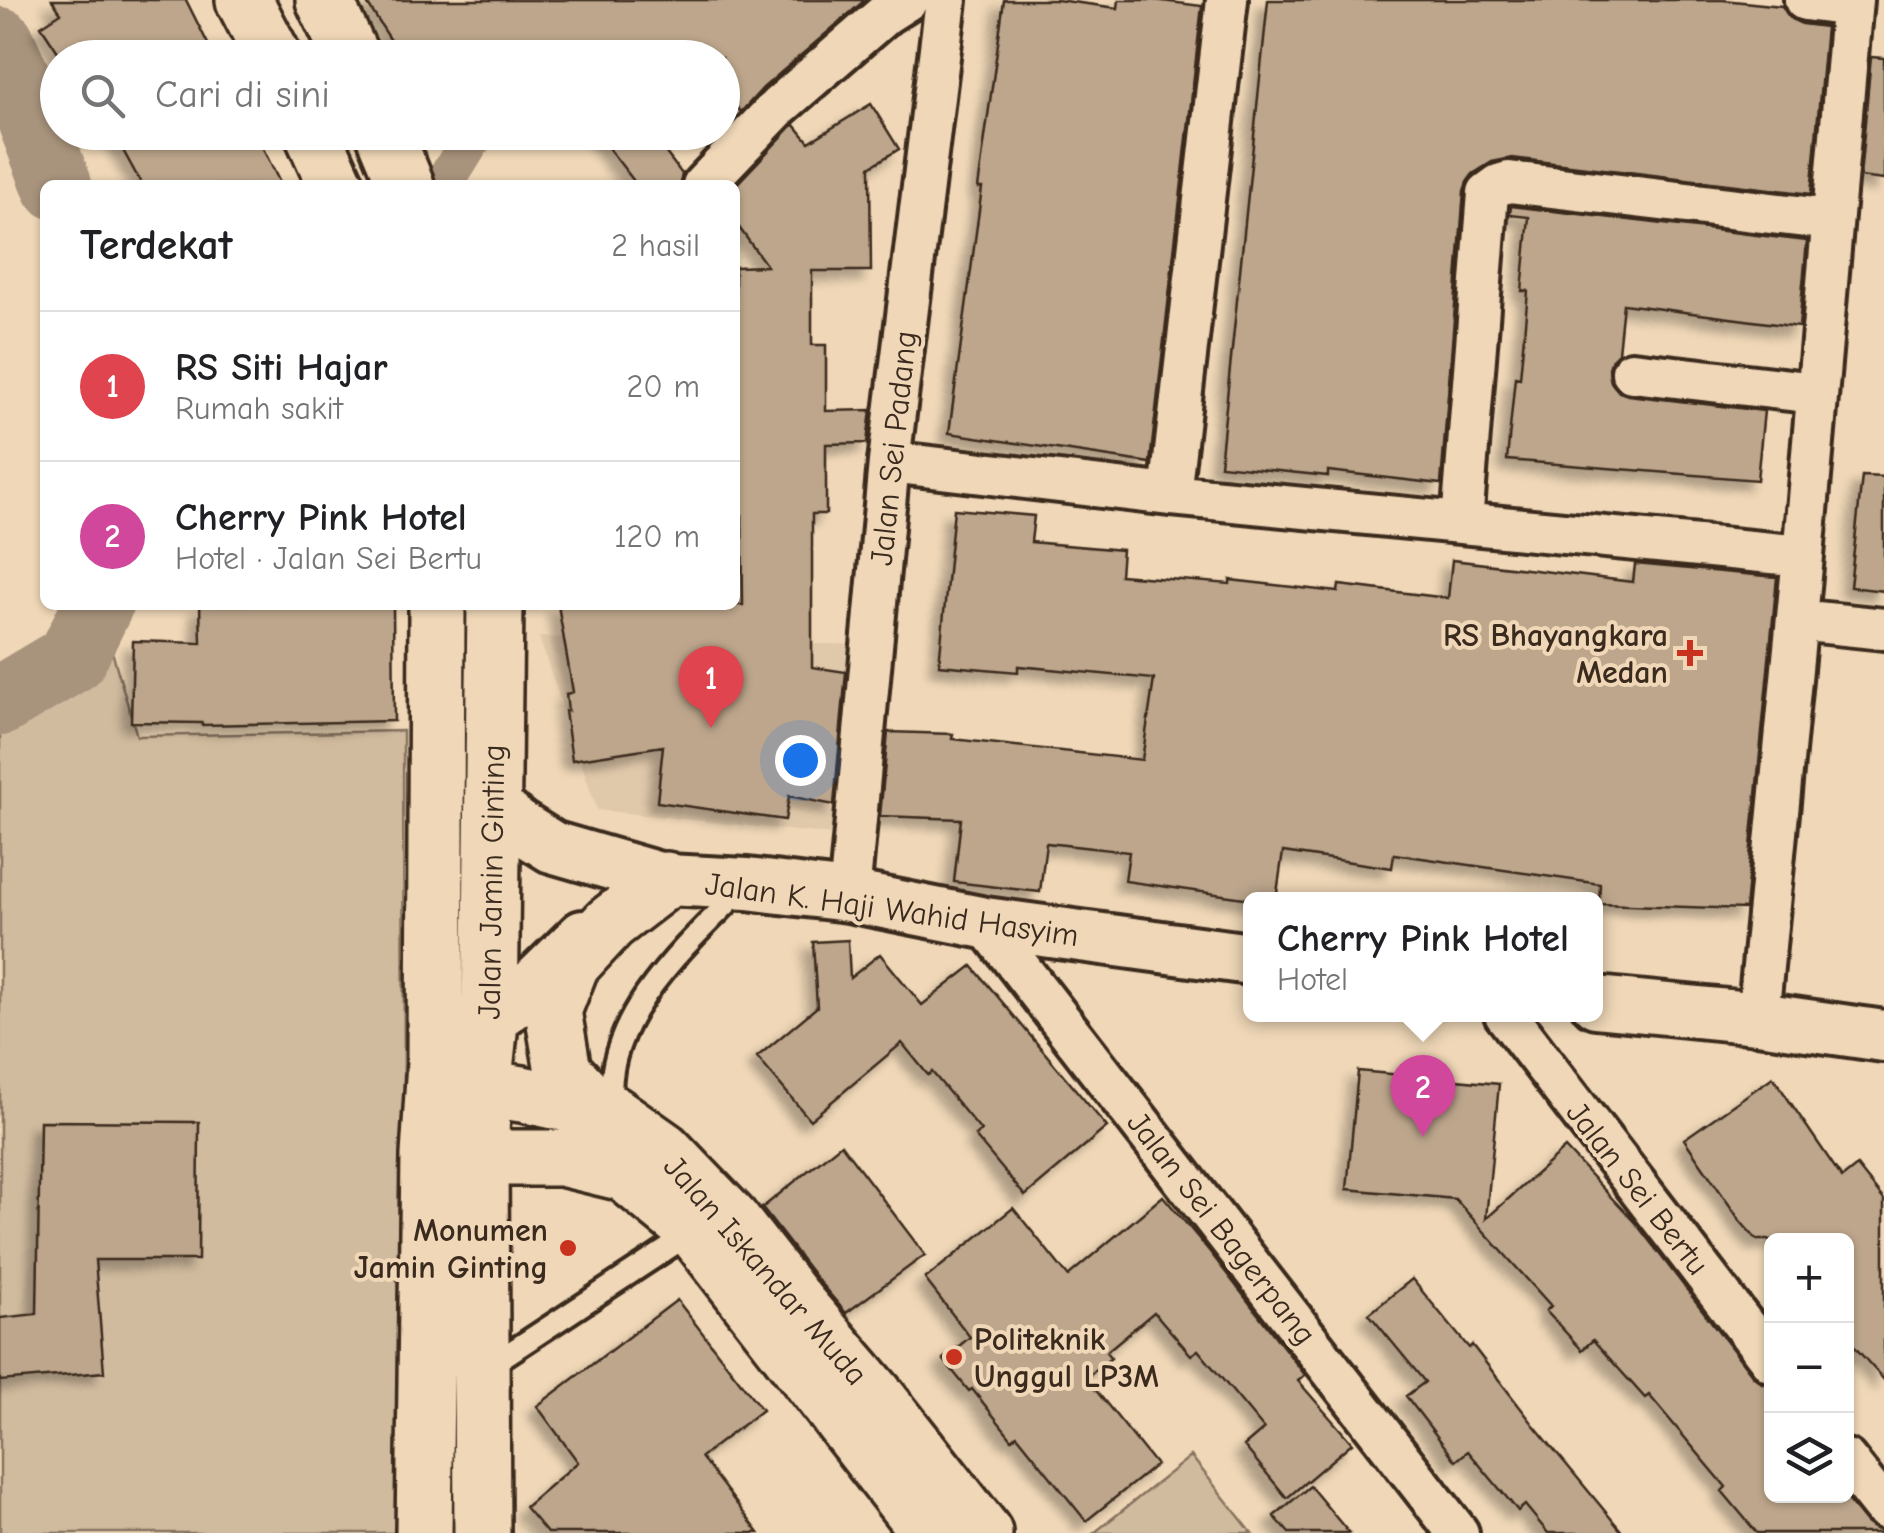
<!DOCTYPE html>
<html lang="id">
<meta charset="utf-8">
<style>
:root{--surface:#fff;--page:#f2f2f2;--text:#202124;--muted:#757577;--line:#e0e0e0;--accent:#c8321e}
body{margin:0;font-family:"Comic Neue",sans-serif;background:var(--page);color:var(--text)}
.controls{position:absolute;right:30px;bottom:30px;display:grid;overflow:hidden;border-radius:15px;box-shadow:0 2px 8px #0004}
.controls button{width:90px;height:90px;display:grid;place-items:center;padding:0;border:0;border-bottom:2px solid var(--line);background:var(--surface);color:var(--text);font:50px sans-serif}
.you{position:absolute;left:800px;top:760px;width:35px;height:35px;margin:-25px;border:8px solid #fff;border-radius:50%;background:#1a73e8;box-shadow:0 0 0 15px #1a73e833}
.badge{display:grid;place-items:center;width:65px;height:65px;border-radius:50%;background:var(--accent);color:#fff;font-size:32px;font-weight:700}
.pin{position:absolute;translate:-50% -82px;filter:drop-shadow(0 2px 5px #0008)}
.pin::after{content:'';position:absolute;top:52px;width:35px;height:30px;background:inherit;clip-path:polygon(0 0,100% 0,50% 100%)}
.popup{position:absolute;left:1243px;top:892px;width:360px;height:130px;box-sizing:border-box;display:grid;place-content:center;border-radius:15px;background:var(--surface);filter:drop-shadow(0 2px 8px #0005);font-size:32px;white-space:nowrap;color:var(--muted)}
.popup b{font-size:38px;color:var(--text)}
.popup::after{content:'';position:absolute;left:50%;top:100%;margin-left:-20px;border:20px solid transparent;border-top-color:var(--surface)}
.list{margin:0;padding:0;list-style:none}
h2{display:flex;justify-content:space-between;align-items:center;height:130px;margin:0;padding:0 40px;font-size:42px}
h2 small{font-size:32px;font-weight:400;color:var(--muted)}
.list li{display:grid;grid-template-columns:65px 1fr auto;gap:30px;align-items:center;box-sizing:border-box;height:150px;padding:0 40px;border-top:2px solid var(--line)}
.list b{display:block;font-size:38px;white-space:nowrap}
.list p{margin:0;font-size:32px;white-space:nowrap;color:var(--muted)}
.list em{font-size:32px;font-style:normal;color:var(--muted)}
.icon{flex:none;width:55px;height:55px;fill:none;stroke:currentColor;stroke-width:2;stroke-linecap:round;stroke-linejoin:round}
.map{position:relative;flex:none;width:1884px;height:1533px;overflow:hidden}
.search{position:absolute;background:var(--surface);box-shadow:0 2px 8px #0004;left:40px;top:40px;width:700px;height:110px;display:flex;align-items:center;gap:25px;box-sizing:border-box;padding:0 35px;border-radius:55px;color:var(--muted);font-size:38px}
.panel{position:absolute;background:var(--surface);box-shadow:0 2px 8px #0004;left:40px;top:180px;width:700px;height:430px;border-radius:15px}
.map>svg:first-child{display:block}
</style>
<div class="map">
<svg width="1884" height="1533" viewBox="0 0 1884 1533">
<defs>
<filter id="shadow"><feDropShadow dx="-9" dy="9" stdDeviation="5" flood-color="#0004"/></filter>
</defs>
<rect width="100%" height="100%" fill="#efd7b7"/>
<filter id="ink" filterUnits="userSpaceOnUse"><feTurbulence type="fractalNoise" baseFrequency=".01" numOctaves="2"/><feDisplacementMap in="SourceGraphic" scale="20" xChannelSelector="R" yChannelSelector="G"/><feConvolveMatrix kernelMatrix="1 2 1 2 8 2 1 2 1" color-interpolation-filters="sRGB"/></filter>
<g filter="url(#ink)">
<path fill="#e0c8aa" d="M539 637 865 645 835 835 597 810Z"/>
<path fill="#d1bb9e" stroke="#86725e" stroke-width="2.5" d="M106 631 137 736 403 731 405 1533H0V689L72 658Z
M1191 1456 1252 1533H1094Z"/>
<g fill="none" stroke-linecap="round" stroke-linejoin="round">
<path stroke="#a8937b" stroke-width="40" d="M447 179 476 132"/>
<path stroke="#a8937b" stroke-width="70" d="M0 42 18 83 57 185
M0 701 72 658 98 605"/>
</g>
<path fill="#bda68c" stroke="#3b2a1e" stroke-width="2.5" filter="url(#shadow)" d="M52 0H186L215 58H62L41 26 61 13Z
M365 0H865L763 88 741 112 722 91V58H402Z
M1004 0H1057L1118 8 1119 0H1154L1202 6 1150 463 949 433 982 188H978Z
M1268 0H1723L1782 6 1791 19 1802 24 1826 27 1811 194 1512 158 1492 162 1473 174 1467 182 1464 191 1441 484 1328 471V476L1220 465Z
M1871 57 1884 58V180L1860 177Z
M871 104 899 149 870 167 871 271H812V345H826V411L871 410 867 443 826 444V514H812V667L846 672 834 805 789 796 785 820 657 802 663 746 572 760 565 711H568L566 694 573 692 558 605H743L742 515H735V267L767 266 735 222V186L794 124 809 142Z
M113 132H255L281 185H142Z
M596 132H650L682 174 680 185H637Z
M1511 206 1807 241 1799 327 1623 304 1618 353 1612 359 1609 368 1611 382 1619 392 1628 395 1764 411 1757 480 1507 460 1515 377 1520 378 1528 291H1522L1529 217 1510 215Z
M1862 476 1884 477V591L1850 587Z
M954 509 1034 516 1031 542 1122 550 1120 575 1230 584V580L1338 592 1339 585 1448 598 1452 560 1633 582 1635 564 1777 577 1745 909 1599 904 1600 884 1394 854 1392 868 1283 852 1276 900H1258L1125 881 1129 852 1046 843 1040 892 954 882 961 819 880 816 888 732 953 734 952 739 1142 760 1154 679 1018 666V672L939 665Z
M200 605H393L394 721 202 725V723L131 722 133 641 201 643Z
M848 940 850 978 880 954 922 1005 972 966 1107 1127 1025 1196 975 1136 981 1131 932 1072 928 1075 902 1043 810 1120 757 1057 817 1007 813 942Z
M1358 1071 1499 1084 1486 1219 1565 1148 1638 1226 1753 1376 1762 1383 1772 1385V1496H1844L1866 1523 1884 1533H1757L1722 1491 1726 1487 1649 1395 1645 1398 1593 1340 1582 1350 1546 1311 1551 1306 1455 1199 1347 1189Z
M1773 1077 1842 1178 1857 1166 1884 1200V1380L1846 1337V1240H1757L1741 1222 1684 1139Z
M40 1121 199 1122 198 1260H95L104 1372 0 1381V1318L37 1314Z
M841 1144 925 1255 846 1313 816 1278 762 1208Z
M1163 1196 1210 1252 1305 1375 1298 1381 1352 1443 1287 1498 1244 1446 1264 1429 1198 1350 1191 1355 1154 1312 1106 1352 1111 1358 1086 1378 1156 1465 1086 1521 1017 1435 1012 1439 972 1389 969 1391 943 1359 970 1337 925 1279 1013 1208 1068 1276Z
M1412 1279 1469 1348 1472 1345 1533 1424 1623 1533H1548L1525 1505 1518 1511 1468 1451 1456 1461 1406 1396 1425 1382 1369 1314Z
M677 1300 762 1410 701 1457 759 1533H547L525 1507 578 1462 537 1406Z
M1310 1486 1349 1533H1289L1274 1516Z"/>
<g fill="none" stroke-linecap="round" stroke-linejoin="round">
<g stroke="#3b2a1e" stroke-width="28">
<path id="service" d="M612 1104C602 1019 687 944 742 889
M488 1367 693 1232"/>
</g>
<g stroke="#3b2a1e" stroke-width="48">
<path id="minor" d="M1805 0 1851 6
M703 185 779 106 885 14 907 0
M1632 372 1816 393
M889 462 1170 495 1803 556
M1170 495 1227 0
M1462 523 1488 193 1499 185 1509 182 1831 220
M1797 620 1884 629
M849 896 889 462 946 0
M985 923 1458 1533
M1505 1014 1772 1362
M1758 1018 1803 556 1852 0
M1846 1460 1884 1508"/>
</g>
<g stroke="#3b2a1e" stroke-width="58">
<path id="tertiary" d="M491 803 517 825 552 847 666 880 747 884 849 896 985 923 1250 959
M1596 1002 1758 1018 1884 1036
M464 1042 525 993 583 936"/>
</g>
<g stroke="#3b2a1e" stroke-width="62">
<path id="secondary" d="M435 1087 483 1088 522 1094 613 1114 664 1150 731 1220 792 1298 876 1396 984 1533
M613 1114 589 1099 563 1071 553 1011 571 965 610 923 666 880
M433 1156 480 1158H562L624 1173 695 1231 929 1533"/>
</g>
<g stroke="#3b2a1e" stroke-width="62">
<path id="primary" d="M244 0 274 58
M324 0 352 58
M312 132 336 185
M384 132 406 185
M424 1533 429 1155 435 1063 437 605
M482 1533 480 1158 483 1088 490 1023 495 605"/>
</g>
<use href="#service" stroke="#efd7b7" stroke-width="20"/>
<use href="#minor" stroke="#efd7b7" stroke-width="40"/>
<use href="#tertiary" stroke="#efd7b7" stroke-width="50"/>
<use href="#secondary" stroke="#efd7b7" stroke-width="55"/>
<use href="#primary" stroke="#efd7b7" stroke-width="55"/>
</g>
</g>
<g fill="#c8321e" stroke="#efd7b7" stroke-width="4">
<path d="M1685 638h10v10h10v10h-10v10h-10v-10h-10v-10h10z"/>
<circle cx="568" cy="1248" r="10"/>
<circle cx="954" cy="1357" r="10"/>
</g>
<g text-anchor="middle" stroke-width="8" stroke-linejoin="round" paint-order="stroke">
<g font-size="32" fill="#3b2a1e" stroke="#efd7b7">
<text transform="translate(893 448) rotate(-84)" y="11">Jalan Sei Padang</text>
<text transform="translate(491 882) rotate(-89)" y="11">Jalan Jamin Ginting</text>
<text transform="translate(892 909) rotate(8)" y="11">Jalan K. Haji Wahid Hasyim</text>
<text transform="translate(1638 1188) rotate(52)" y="11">Jalan Sei Bertu</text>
<text transform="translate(1222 1228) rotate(52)" y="11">Jalan Sei Bagerpang</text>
<text transform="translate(766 1270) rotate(49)" y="11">Jalan Iskandar Muda</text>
</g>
<g font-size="32" font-weight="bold" fill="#3b2a1e" stroke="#efd7b7" text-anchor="end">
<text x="1668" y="646">RS Bhayangkara<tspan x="1668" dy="37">Medan</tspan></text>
<text x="548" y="1241">Monumen<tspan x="548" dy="37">Jamin Ginting</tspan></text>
<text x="974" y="1350" text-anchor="start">Politeknik<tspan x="974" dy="37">Unggul LP3M</tspan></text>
</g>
</g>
</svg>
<div class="controls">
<button>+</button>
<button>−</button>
<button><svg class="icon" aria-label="layers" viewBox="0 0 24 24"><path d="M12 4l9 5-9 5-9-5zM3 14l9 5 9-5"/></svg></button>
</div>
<div class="you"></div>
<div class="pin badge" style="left:711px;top:728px;background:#e0444e">1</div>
<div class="pin badge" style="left:1423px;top:1137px;background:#d1479c">2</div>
<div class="popup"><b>Cherry Pink Hotel</b>Hotel</div>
<div class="search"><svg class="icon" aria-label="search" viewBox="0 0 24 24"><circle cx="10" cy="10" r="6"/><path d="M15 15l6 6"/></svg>Cari di sini</div>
<section class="panel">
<h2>Terdekat<small>2 hasil</small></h2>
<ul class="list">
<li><span class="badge" style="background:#e0444e">1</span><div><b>RS Siti Hajar</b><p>Rumah sakit</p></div><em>20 m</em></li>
<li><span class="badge" style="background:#d1479c">2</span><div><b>Cherry Pink Hotel</b><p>Hotel · Jalan Sei Bertu</p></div><em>120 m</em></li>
</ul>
</section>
</div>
